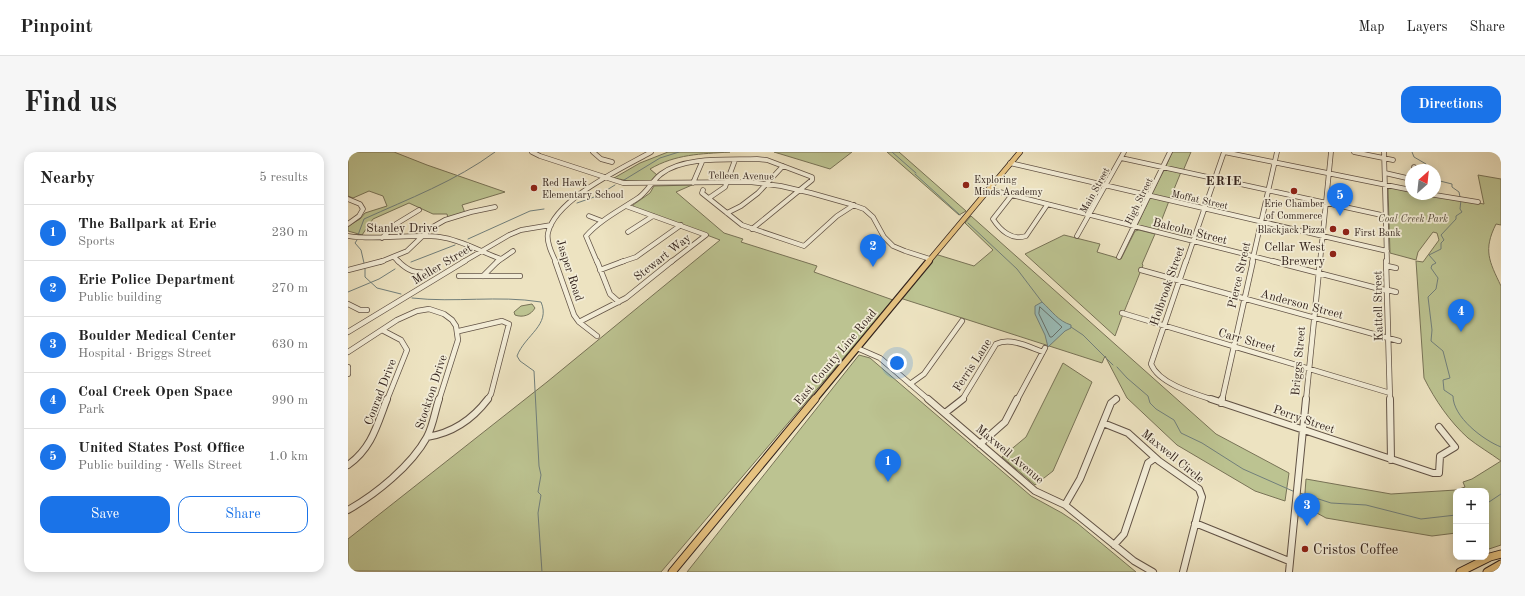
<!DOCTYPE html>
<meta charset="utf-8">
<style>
:root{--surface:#fff;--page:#f6f6f6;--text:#222;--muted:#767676;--line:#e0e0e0;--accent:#1a73e8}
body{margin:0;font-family:"Old Standard TT",serif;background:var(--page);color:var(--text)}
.controls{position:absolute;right:12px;bottom:12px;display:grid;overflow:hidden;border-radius:8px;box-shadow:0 2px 10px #0003}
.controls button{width:36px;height:36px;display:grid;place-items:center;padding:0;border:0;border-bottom:1px solid var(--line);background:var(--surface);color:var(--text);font:20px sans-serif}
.compass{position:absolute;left:1057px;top:12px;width:36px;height:36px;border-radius:50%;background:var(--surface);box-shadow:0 2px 10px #0003;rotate:27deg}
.you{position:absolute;left:549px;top:211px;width:14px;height:14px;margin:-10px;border:3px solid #fff;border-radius:50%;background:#1a73e8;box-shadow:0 0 0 6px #1a73e833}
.badge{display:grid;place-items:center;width:26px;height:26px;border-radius:50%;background:var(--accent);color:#fff;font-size:13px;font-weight:700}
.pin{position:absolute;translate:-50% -33px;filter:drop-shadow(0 1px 2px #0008)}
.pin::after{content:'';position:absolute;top:21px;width:14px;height:12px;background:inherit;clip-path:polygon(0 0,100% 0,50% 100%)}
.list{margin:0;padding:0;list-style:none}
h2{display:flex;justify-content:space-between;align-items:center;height:52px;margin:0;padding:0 16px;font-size:17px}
h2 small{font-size:13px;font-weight:400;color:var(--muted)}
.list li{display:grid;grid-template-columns:26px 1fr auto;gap:12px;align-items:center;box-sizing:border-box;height:56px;padding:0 16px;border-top:1px solid var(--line)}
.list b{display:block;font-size:15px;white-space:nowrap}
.list p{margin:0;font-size:13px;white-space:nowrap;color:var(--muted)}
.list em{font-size:13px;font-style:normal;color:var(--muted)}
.actions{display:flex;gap:8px;padding:12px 16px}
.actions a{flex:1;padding:9px 0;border:1px solid var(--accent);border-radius:12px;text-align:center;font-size:14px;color:var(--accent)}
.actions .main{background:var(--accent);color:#fff}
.map{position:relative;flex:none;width:1153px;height:420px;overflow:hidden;border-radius:12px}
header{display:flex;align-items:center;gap:24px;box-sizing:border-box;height:56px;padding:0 20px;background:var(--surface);border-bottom:1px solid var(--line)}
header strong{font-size:19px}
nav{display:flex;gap:22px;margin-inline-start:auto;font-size:14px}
.intro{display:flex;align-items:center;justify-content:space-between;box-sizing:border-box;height:96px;padding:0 24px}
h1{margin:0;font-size:28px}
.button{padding:10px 18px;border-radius:12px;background:var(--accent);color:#fff;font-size:14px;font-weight:700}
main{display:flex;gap:24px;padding:0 24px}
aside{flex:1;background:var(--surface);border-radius:12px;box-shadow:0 2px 10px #0003}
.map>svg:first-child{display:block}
</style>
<header>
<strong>Pinpoint</strong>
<nav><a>Map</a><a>Layers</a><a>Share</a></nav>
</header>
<div class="intro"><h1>Find us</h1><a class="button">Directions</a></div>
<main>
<aside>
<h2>Nearby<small>5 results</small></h2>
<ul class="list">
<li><span class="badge">1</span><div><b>The Ballpark at Erie</b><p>Sports</p></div><em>230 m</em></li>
<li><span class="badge">2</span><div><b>Erie Police Department</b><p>Public building</p></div><em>270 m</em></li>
<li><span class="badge">3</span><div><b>Boulder Medical Center</b><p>Hospital · Briggs Street</p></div><em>630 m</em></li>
<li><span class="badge">4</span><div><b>Coal Creek Open Space</b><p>Park</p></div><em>990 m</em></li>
<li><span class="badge">5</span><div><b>United States Post Office</b><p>Public building · Wells Street</p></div><em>1.0 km</em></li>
</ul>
<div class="actions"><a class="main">Save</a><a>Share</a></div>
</aside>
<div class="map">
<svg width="1153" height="420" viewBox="0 0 1153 420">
<rect width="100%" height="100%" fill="#ede3c1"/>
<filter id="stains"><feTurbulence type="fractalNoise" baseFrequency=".005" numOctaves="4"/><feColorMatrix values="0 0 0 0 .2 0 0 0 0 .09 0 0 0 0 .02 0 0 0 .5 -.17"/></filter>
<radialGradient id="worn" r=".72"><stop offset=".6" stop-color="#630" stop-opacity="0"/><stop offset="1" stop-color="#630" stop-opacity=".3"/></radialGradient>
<path fill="#bcc391" stroke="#787357" d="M2 0H46L79 13 157 40 114 53 117 61 100 66 99 62H85L61 51 25 67 14 83 0 79V74L12 67 17 61 39 54 35 44 21 39 5 46 0 44V3Z
M320 0H382C352 2 328 2 302 17L309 23 302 30 281 29 266 26 292 11Z
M426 0H504L482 17Z
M539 0H551L618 59 611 63Z
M824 0H843L835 19 818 14Z
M819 17 833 20 822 47 807 44 804 41 816 18Z
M1130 23 1153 27V73L1148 72C1135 98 1141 109 1153 134V393L1138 398V339H1108V381L1084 384 978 366 956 354 958 327 1043 342 1108 338 1117 335 1115 330 1124 327 1153 309C1142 301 1130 294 1120 286 1102 270 1087 248 1076 226L1068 109 1075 110 1091 88 1089 81 1085 80 1070 100 1068 108 1042 101 1040 37 1043 36 1063 39V42H1076L1136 52Z
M344 33 328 40 376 81 395 87 393 90 469 114 466 120 545 148 313 420 0 419V387L199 230 372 88 285 55V53L302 41 306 34Z
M802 46H806L821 49 809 80 792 75 789 73Z
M623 64 868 282 941 321 937 349 907 339 829 293 779 246 757 204 754 211 552 146 587 102 626 114 645 98 617 71Z
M791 78 807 82 794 112 795 113C786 137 775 160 767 184L677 102 716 83 752 92 749 100 773 107 787 79Z
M184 152 187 156C183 163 175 166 167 163L166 160 173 154Z
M511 203 522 206 683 344 714 361 729 371 788 420H339Z
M715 211 744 230 705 319 687 333 654 305 678 285Z"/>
<path fill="#9abdb9" stroke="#717f7b" d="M694 150C704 159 710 169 723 173V176L717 179 700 195 697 183 687 162V154Z"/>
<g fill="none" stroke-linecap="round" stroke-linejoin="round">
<path stroke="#66706b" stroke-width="1" d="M692 155 714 175 704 185H702L691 162Z"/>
<path stroke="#717f7b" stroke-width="1" d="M544 0 568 21
M1064 0 1066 5 1078 12V16L1081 18
M567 22 612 63
M1087 25 1092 29 1104 32V35L1111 40 1112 45
M276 28 312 6 331 0
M1113 48 1112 57 1114 60 1108 64V67L1093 83 1096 88 1093 91V97L1081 103 1088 111 1084 113 1083 116 1090 126 1088 137 1080 145 1084 178 1083 189 1095 199 1102 226 1095 228 1096 238 1105 244C1105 265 1135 288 1153 295
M229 51 249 44 267 33
M620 71 669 117 694 150
M10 83 16 67C60 47 108 29 147 0
M120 87 182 59 196 57
M9 88 7 91 13 98 16 111
M63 110 107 93
M17 117V125L29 136 53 142
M0 140 31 127 47 117
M64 146C107 151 150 143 193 150 203 173 177 183 169 204L172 209 186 219 191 314 193 323 190 340 193 343 190 361 194 420
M723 175 735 183 765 213
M769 215 779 226 800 244 802 251 808 257 826 268 833 281 854 291 895 317 947 340
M952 341 983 351 1018 353 1073 367 1108 363
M1138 352 1153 342"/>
<g stroke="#625346" stroke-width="5.5">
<path id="minor-far2" d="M184 0 192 4 275 31 402 30 433 34 463 41 502 52 516 57 525 65 536 85 545 94 557 99 582 107
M245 0 253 7 264 10
M876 0 1063 38
M1006 0 1045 8
M1036 0 1039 110
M773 6 1038 64
M662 11 1039 99
M1066 15V18
M1037 21 1063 27
M345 31 354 10
M640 37 928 110
M355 38 354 41 394 73 456 94 489 64 506 53
M1081 42 1130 50
M663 44 645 67C652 78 664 89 678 84L699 53
M361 46 377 35 387 8
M0 47 12 52 15 57 11 64 0 72
M278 54 358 83 323 110
M379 61 393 54 410 41 435 14
M241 64 254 69
M280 80 305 64
M0 84C31 89 62 81 92 85 114 88 133 100 153 107
M729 84 776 0
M34 86 48 72 71 58
M46 105 51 110
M771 105 822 0
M32 110 59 99 83 76 97 68 123 60 147 55
M115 110 161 83 173 78 203 73
M149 110 165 99
M208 110C204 102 198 90 200 81 207 47 275 16 303 0
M249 110 238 84C252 68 272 58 290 46 299 40 304 29 313 22 336 4 381 8 409 7L419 8 464 25V28L404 77
M273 110 288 105 333 73
M838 110 876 0
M904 110 929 0
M972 110 983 0"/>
</g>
<g stroke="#625346" stroke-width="6">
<path id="minor-far1" d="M50 109C60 119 68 122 81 120
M207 109 226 163 231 170 249 184
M249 109 262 142 271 150
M838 109 803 212C811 232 847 242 866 248
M924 109 1040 139
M1038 109 1042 248
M1039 114 1048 116
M0 118 35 109
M252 118 276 109
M793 118 1051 189
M111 124H172
M135 124 150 109
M1040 138 1048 140
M0 152 12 158H19
M774 161 1042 241
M231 170 278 146 324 109
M34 178 53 188 59 198 39 248
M111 179 154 169 161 172 143 242 139 248
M0 180 117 109
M509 196 532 206 581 248
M0 200 49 168 69 159 81 157 96 162 104 168 108 174 110 188 91 248
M0 215V222
M562 232 576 222 614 169
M614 248 648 192C663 185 681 195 695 200
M669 248 697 196
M767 248 768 247
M874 248 905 109
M958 248 972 109"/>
</g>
<g stroke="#625346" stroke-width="8">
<path id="minor" d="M580 247 687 339 717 353 786 409 805 420
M863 247 1085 321H1091L1092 304 1107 295 1091 275
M1042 247 1043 308
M873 251 874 247
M597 261 615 247
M755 271 780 281 811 309 851 337 854 345 835 420
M79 285C105 281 124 268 140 247
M632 292 657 270 669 247
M0 313C24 296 29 273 39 247
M717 353 732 327 763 251 768 247
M0 358C28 342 63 314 79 285 85 274 87 259 91 247
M847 371 941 409
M766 393 776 382 800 311 807 306
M941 420 958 247"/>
</g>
<g stroke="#33231d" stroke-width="6">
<path id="major-far2" d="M580 110 672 0"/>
</g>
<g stroke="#33231d" stroke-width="8">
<path id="major-far1" d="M466 248 581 109"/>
</g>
<g stroke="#33231d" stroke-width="9">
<path id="major" d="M324 420 467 247
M1112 420 1142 405 1153 402
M1139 420 1153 412"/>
</g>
<use href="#minor-far2" stroke="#f3edd7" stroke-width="4"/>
<use href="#minor-far1" stroke="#f3edd7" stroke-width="4.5"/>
<use href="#minor" stroke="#f3edd7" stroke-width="6"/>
<use href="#major-far2" stroke="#e6c280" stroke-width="4.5"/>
<use href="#major-far1" stroke="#e6c280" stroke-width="5.5"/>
<use href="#major" stroke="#e6c280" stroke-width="7"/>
</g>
<g fill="#8f2418" stroke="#f3edd7" stroke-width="1.5">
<circle cx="618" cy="33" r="4"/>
<circle cx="186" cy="36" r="4"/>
<circle cx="946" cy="39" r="4"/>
<circle cx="985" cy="77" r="4"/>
<circle cx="998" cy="80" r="4"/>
<circle cx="985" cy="102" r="4"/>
<circle cx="957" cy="397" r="4"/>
</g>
<g text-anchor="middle" stroke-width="3.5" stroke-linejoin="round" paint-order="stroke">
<g font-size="10" fill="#33231d" stroke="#f3edd7">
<text transform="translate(393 23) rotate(1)" y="4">Telleen Avenue</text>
<text transform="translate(746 38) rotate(-61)" y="4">Main Street</text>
<text transform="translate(852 47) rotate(13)" y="4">Moffat Street</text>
<text transform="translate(790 49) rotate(-64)" y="4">High Street</text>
</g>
<g font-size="10" fill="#33231d" stroke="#f3edd7" text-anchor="start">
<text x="626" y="31">Exploring<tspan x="626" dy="12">Minds Academy</tspan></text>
<text x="194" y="34">Red Hawk<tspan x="194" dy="12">Elementary School</tspan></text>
<text x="946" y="55" text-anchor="middle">Erie Chamber<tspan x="946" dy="12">of Commerce</tspan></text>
<text x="977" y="81" text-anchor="end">Blackjack Pizza</text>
<text x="1006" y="84">First Bank</text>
</g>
<g font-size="10" font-style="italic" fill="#554b3a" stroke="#f3edd7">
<text x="1065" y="70">Coal Creek Park</text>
</g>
<g font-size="12" fill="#33231d" stroke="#f3edd7">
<text x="54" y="80">Stanley Drive</text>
<text transform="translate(842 79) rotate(14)" y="4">Balcolm Street</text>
<text transform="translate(314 105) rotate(-38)" y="4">Stewart Way</text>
<text transform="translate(94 112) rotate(-31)" y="4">Meller Street</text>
<text transform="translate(222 118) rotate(72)" y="4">Jasper Road</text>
<text transform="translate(891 123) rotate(-77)" y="4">Pierce Street</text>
<text transform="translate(819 134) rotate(-71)" y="4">Holbrook Street</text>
<text transform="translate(954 152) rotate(15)" y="4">Anderson Street</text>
<text transform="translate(1030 154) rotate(-91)" y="4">Kattell Street</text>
<text transform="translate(899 188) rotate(16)" y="4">Carr Street</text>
<text transform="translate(487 205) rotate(-50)" y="4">East County Line Road</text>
<text transform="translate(950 209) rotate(-85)" y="4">Briggs Street</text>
<text transform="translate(624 213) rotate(-57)" y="4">Ferris Lane</text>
<text transform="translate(32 240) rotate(-69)" y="4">Conrad Drive</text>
<text transform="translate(83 240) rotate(-72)" y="4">Stockton Drive</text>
<text transform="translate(956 267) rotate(19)" y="4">Perry Street</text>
<text transform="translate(662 302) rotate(40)" y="4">Maxwell Avenue</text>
<text transform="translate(825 304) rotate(39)" y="4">Maxwell Circle</text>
</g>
<g font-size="12" fill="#33231d" stroke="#f3edd7" text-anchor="end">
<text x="977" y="99">Cellar West<tspan x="977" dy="14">Brewery</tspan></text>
</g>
<g font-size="13" font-weight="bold" letter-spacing="1" fill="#33231d" stroke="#f3edd7">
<text x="876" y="33">ERIE</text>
</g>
<g font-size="14" fill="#33231d" stroke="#f3edd7" text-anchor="start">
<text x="965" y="402">Cristos Coffee</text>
</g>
</g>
<rect width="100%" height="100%" filter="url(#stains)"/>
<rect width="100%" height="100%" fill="url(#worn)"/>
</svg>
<div class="controls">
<button>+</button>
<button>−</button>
</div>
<svg class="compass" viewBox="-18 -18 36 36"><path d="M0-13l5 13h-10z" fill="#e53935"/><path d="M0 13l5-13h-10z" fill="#767676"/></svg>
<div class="you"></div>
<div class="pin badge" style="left:540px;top:330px">1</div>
<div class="pin badge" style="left:525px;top:115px">2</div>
<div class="pin badge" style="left:959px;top:374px">3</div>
<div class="pin badge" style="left:1113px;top:180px">4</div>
<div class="pin badge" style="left:992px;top:64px">5</div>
</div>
</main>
